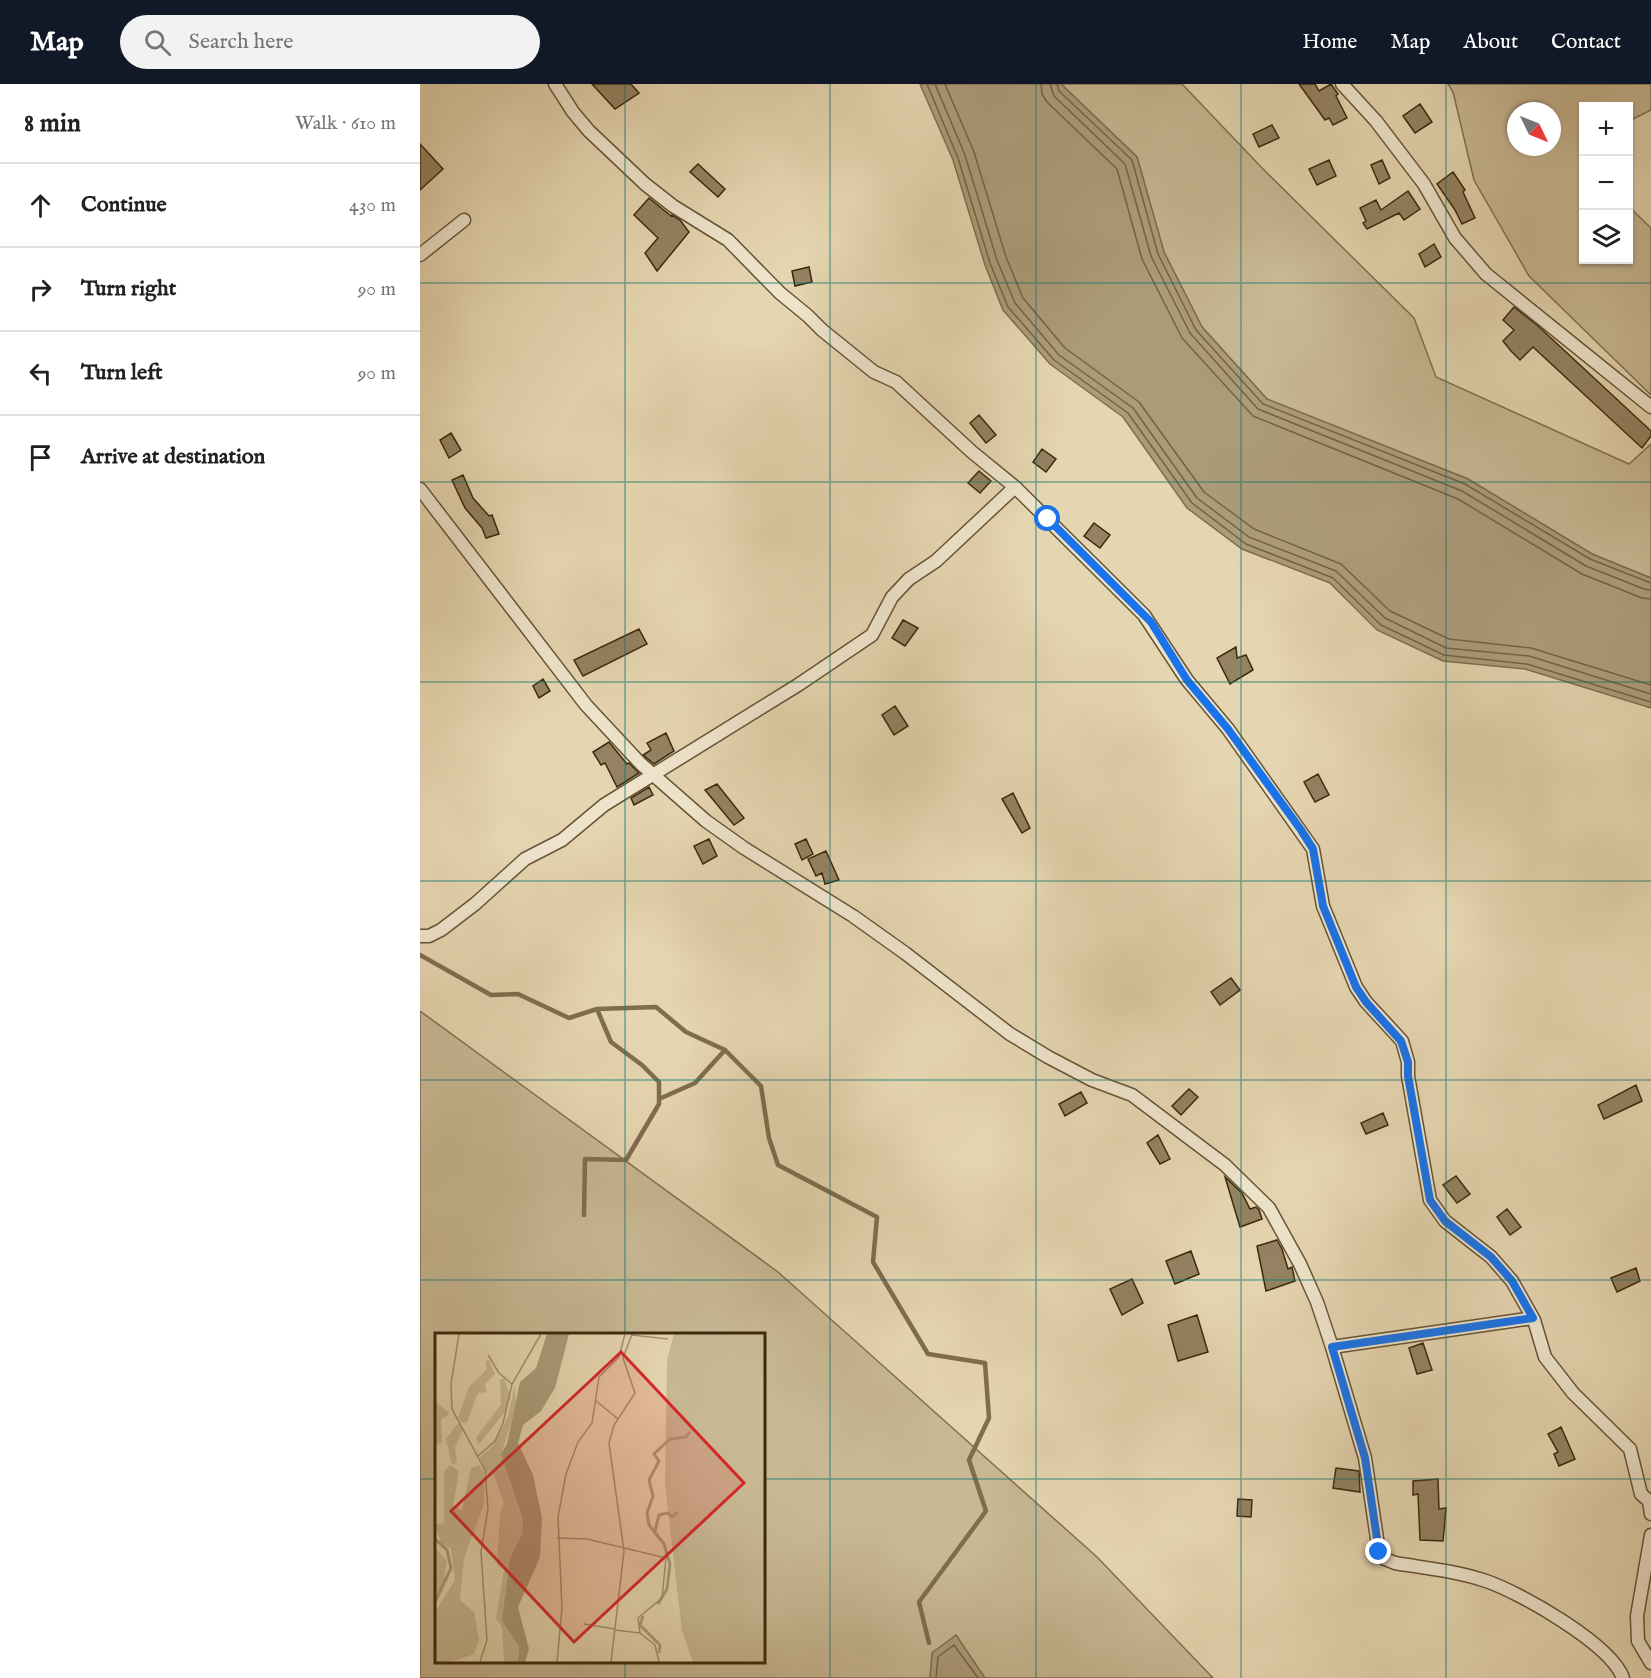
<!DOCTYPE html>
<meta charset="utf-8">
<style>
:root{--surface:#fff;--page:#f2f2f2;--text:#202124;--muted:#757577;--line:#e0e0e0;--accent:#111827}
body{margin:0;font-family:"IM FELL English",serif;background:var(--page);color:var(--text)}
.controls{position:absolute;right:18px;top:18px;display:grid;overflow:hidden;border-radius:0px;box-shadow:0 2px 4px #0004}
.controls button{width:54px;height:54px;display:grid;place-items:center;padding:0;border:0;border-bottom:2px solid var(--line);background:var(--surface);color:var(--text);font:30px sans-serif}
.compass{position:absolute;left:1087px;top:18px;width:54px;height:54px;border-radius:50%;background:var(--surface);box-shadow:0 2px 4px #0004;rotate:133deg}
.stop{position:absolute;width:18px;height:18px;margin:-14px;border:4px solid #1a73e8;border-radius:50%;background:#fff}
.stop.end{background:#1a73e8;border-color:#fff;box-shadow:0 2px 6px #0008}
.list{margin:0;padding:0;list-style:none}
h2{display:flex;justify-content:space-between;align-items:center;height:78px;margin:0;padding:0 24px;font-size:26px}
h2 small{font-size:20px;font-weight:400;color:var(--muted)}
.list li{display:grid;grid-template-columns:39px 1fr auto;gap:18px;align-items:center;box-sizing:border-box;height:84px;padding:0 24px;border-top:2px solid var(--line)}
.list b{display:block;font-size:22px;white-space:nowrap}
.list em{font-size:20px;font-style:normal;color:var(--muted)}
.icon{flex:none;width:33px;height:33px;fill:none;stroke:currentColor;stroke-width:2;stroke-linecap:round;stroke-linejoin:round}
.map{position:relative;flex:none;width:1231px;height:1594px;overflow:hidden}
header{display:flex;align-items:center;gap:36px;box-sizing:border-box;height:84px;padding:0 30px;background:var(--accent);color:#fff}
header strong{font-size:28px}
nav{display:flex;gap:33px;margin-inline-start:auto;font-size:21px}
.search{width:420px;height:54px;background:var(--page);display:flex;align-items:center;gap:15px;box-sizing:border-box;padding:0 21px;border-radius:33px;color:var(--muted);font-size:22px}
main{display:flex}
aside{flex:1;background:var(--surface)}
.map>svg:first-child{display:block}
</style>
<header>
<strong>Map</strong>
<div class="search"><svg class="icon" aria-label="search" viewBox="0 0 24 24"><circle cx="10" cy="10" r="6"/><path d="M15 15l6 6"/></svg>Search here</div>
<nav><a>Home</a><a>Map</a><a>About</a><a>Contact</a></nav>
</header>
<main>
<aside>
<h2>8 min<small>Walk · 610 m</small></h2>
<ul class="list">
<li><svg class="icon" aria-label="ahead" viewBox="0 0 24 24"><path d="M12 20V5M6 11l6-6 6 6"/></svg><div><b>Continue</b></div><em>430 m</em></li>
<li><svg class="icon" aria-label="right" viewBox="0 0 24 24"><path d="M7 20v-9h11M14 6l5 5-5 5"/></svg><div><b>Turn right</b></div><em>90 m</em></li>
<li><svg class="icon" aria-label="left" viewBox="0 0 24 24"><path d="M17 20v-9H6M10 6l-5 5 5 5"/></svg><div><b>Turn left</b></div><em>90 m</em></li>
<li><svg class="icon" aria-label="arrive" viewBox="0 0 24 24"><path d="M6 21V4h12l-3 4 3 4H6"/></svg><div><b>Arrive at destination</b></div></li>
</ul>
</aside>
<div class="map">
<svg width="1231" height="1594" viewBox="0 0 1231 1594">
<rect width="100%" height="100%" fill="#e5d5b0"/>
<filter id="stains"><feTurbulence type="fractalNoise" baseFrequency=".00333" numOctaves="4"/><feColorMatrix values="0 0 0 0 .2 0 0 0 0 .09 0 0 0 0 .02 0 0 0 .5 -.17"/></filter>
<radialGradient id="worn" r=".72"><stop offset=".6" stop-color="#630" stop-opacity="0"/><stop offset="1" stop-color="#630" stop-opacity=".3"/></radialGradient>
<path fill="#c8b894" stroke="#827050" stroke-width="1.5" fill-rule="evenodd" d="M641 0H762L844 86 994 234 1016 293 1209 380 1231 360V494L1172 470 1048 395 847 315 782 243 744 168 717 73Z
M1028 0H1231V26L1209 37 1208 22H1164V176H1208L1209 123 1231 144V311L1109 192 1054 96 1033 8ZM1096 27H1132V63H1096Z
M0 927 358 1188 677 1473 793 1594H0ZM16 1250H344V1578H16Z"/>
<path fill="#ac9b79" stroke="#7f6d4e" stroke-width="1.5" d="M500 0H641L717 73 744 168 782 243 847 315 1048 395 1172 470 1231 494V624L1105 585 1023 577 957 546 910 499 822 465 767 424 703 333 630 280 583 226 565 181 533 76Z
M536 1551 565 1594H510L512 1569Z"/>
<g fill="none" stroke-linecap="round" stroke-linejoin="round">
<path stroke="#746243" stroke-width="1.5" d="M507 0 538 74 570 179 588 223 634 276 708 329 772 419 826 460 913 494 961 541 1024 571 1107 580 1231 618
M515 0 545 71 577 176 595 219 639 271 713 324 777 414 829 453 916 487 965 534 1026 564 1109 572 1231 610
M525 0 554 68 586 173 603 214 645 264 719 318 784 408 834 445 921 480 970 527 1029 555 1111 564 1231 601
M621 0 622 10 627 18 697 85 722 175 762 254 833 332 1038 415 1162 490 1222 514 1231 515
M630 0 634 12 705 80 731 172 770 249 838 325 1042 407 1166 482 1224 505 1231 506
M637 0 639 7 712 76 738 170 776 246 843 320 1045 400 1170 475 1231 499
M516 1594 518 1573 534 1561 558 1594"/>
<path stroke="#7f6d4e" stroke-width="4.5" d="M0 871 71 911 98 910 149 934 177 925 236 923 266 948 305 966 341 1002 349 1054 358 1081 457 1133 453 1178 508 1270 565 1279 569 1334 549 1376 566 1427 499 1518 509 1559
M239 1015 275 999 305 966
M164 1131 165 1075 206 1076 239 1020V998L222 981 191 958 177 925"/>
</g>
<path fill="#948262" stroke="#3c290d" stroke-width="1.5" d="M172 0H211L219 9 195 25Z
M879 0H895L899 7 911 0 918 10 916 12 927 34 913 41 909 34 905 36Z
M1000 20 1012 38 995 49 983 32Z
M852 41 859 54 839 63 833 50Z
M0 60 23 85 0 106Z
M909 76 916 92 897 101 889 85Z
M962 76 970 94 959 100 951 81Z
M278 80 305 105 298 113 270 88Z
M1033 88 1045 106 1043 108 1055 134 1042 140 1035 126 1017 100Z
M988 107 1000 125 984 136 979 129 947 145 943 139 946 137 940 124 956 116 961 126Z
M229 114 251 132 252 131 260 136 269 148 237 187 225 169 238 154 214 131Z
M1014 160 1021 173 1005 183 999 170Z
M389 183 392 198 375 202 372 187Z
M1094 223 1118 242 1231 347V352L1222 364 1113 263 1100 276 1091 267 1083 257 1094 246 1083 236Z
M559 331 576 351 566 359 550 339Z
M31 349 41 366 29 374 20 356Z
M622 365 636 375 626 388 613 378Z
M559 387 571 397 560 409 548 399Z
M43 391 53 414 69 432 72 431 79 450 66 454 62 444 45 424 32 396Z
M674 439 690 451 680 464 664 452Z
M483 536 498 544 485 562 472 554Z
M219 545 227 560 163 592 154 576Z
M816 563 817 574 826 571 833 586 810 600 797 574Z
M123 595 130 607 119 614 113 602Z
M475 622 488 642 474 651 462 631Z
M246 649 254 667 234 680 223 671 231 666 227 659Z
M189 658 207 680 209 679 219 689 197 703 185 679 181 681 173 668Z
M898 690 909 711 895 718 884 698Z
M297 700 324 734 314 741 285 706Z
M229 703 233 711 214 721 211 714Z
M593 709 610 744 602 749 582 715Z
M289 755 297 772 283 780 274 762Z
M386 755 393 770 382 776 375 760Z
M406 767 419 796 405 800 402 789 396 792 388 775Z
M811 894 820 906 800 921 791 908Z
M1216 1001 1222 1017 1184 1035 1178 1021Z
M769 1005 778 1013 761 1031 752 1022Z
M661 1008 667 1019 645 1032 639 1020Z
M963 1029 968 1041 946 1050 941 1039Z
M738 1051 750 1075 740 1080 727 1059Z
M1036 1092 1050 1110 1037 1119 1023 1101Z
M805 1093 822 1109 830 1125 836 1123 839 1126 842 1135 820 1143Z
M1087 1125 1101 1143 1090 1151 1077 1133Z
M857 1156 862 1165 868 1185 872 1183 875 1197 846 1207 837 1162Z
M771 1167 779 1190 755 1200 746 1177Z
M1216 1184 1220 1197 1197 1208 1191 1194Z
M712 1195 723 1219 702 1231 690 1205Z
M777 1231 788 1268 758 1277 748 1241Z
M1003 1259 1012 1286 997 1290 989 1264Z
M1141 1343 1155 1375 1139 1382 1134 1370 1138 1368 1128 1350Z
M916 1384 939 1387 940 1408 913 1404Z
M1018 1395 1019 1425 1026 1424 1023 1457 1000 1456 998 1410 993 1411V1397Z
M818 1415 832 1416 831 1433 817 1432Z"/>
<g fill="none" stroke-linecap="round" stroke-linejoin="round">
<g stroke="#665436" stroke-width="15">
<path id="street" d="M135 0 153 28 169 47 225 100 253 122 308 156 360 209 388 232 402 246 454 288 476 298 552 368 595 403 724 531 767 596 808 645 893 765 903 822 936 903 946 918 982 957 988 978V992L1010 1116 1025 1137 1071 1173 1092 1197 1114 1236 1125 1273 1153 1309 1210 1365 1221 1410 1229 1417 1231 1430
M922 0 956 37 1004 100 1035 154 1066 190 1231 323
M0 171 44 136
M0 405 166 621 221 680 286 737 324 764 433 832 485 869 590 950 628 973 672 996 712 1011 805 1081 849 1124 880 1180 897 1218 912 1263 945 1374 959 1468 965 1475 975 1479C1005 1484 1037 1487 1066 1497 1099 1508 1191 1560 1203 1594
M0 852H9L21 846 55 820 105 775 142 756 184 721 378 601 452 551 472 513 489 495 516 477 595 403
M912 1263 1113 1234
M1231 1451 1217 1532 1218 1557 1231 1579"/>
</g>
<use href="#street" stroke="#eee4cc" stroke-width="12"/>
</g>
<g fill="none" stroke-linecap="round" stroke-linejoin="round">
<path stroke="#1a73e8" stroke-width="8" d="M628 435 731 538 767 596 808 645 881 746 893 765 903 822 936 903 946 918 981 957 988 978V992L1010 1116 1025 1137 1071 1173 1092 1197 1113 1234 912 1263 945 1374 959 1468"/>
</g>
<path fill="none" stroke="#0f766e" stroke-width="1.5" stroke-opacity="0.55" d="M205 0V1250M410 0V1594M616 0V1594M821 0V1594M1026 0V1594M0 199H1231M0 398H1231M0 598H1231M0 797H1231M0 996H1231M0 1196H1231M0 1395H16M344 1395H1231M205 1578V1594"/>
<g transform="translate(15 1249)">
<rect width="330" height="330" fill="#e5d5b0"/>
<path d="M239 1H330V329H258L247 298 230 152 232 27ZM54 27 60 41 50 51 52 59 43 60 32 89 27 90 23 84 34 54 52 36 50 28ZM69 45 76 63 70 79 44 111 41 105 66 71 65 47ZM80 52 81 74 66 121 88 187 87 201 75 225 70 265 84 313 83 329H69L67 294 61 285 69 237 62 232 65 180 69 171 59 142H52L45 124 57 114 73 83ZM0 68 15 81 6 86 7 109 0 112ZM23 90 28 97 20 114 22 130 17 131 11 106ZM15 132 24 138 18 173 27 178 36 135 44 132 49 139V171L29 225 25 267 39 279 44 307 39 321 15 329H0V279L20 247 16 216 6 210 0 192 9 190V139ZM0 215 12 228 8 252 0 265Z" fill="#c8b894"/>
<path d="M112 1H134L120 55 106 78 88 92 83 110 98 142 107 185 105 224 83 274 94 316 90 329H83L84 313 67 288 75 225 87 201 88 187 66 121 72 111 85 49 101 35Z" fill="#ac9b79"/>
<path fill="none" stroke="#ac9b79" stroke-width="3" d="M220 198 224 182 233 180 237 184 243 179M0 206 12 217 16 235 0 269M223 271 232 256 235 231 229 211 214 192 212 180 218 163 214 147 224 128 219 121 235 106 251 104 255 99M208 283 205 292 225 312 224 320"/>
<path fill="none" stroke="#a1906f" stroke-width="1.5" d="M24 1 16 51 17 76 50 137 53 176 46 219 52 307 45 329M197 2 233 6M53 22 64 40 77 51M160 67 183 86M43 123 60 108 68 90 77 51 106 1M122 205 152 206 231 225 227 265 203 285 205 300 220 312 224 329M149 291 180 296M180 297 205 300M122 329 127 275 123 184 131 141 143 109 157 90 164 44 184 24 190 1M176 329 189 218 174 110 179 92 200 60 188 25 197 1"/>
<path fill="#d62828" fill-opacity="0.15" stroke="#d62828" stroke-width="3" d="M186 19 309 150 139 309 16 178Z"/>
<rect width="330" height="330" fill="none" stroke="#3c290d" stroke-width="3"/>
</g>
<rect width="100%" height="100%" filter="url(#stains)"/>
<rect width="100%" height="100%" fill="url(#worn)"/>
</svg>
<div class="controls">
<button>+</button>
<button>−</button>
<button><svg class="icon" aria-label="layers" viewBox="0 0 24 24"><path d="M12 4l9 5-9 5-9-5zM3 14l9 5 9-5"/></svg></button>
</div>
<svg class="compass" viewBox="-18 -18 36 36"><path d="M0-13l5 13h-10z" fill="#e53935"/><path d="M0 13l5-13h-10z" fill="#757577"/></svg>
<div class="stop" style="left:628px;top:435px"></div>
<div class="stop end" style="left:959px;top:1468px"></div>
</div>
</main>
